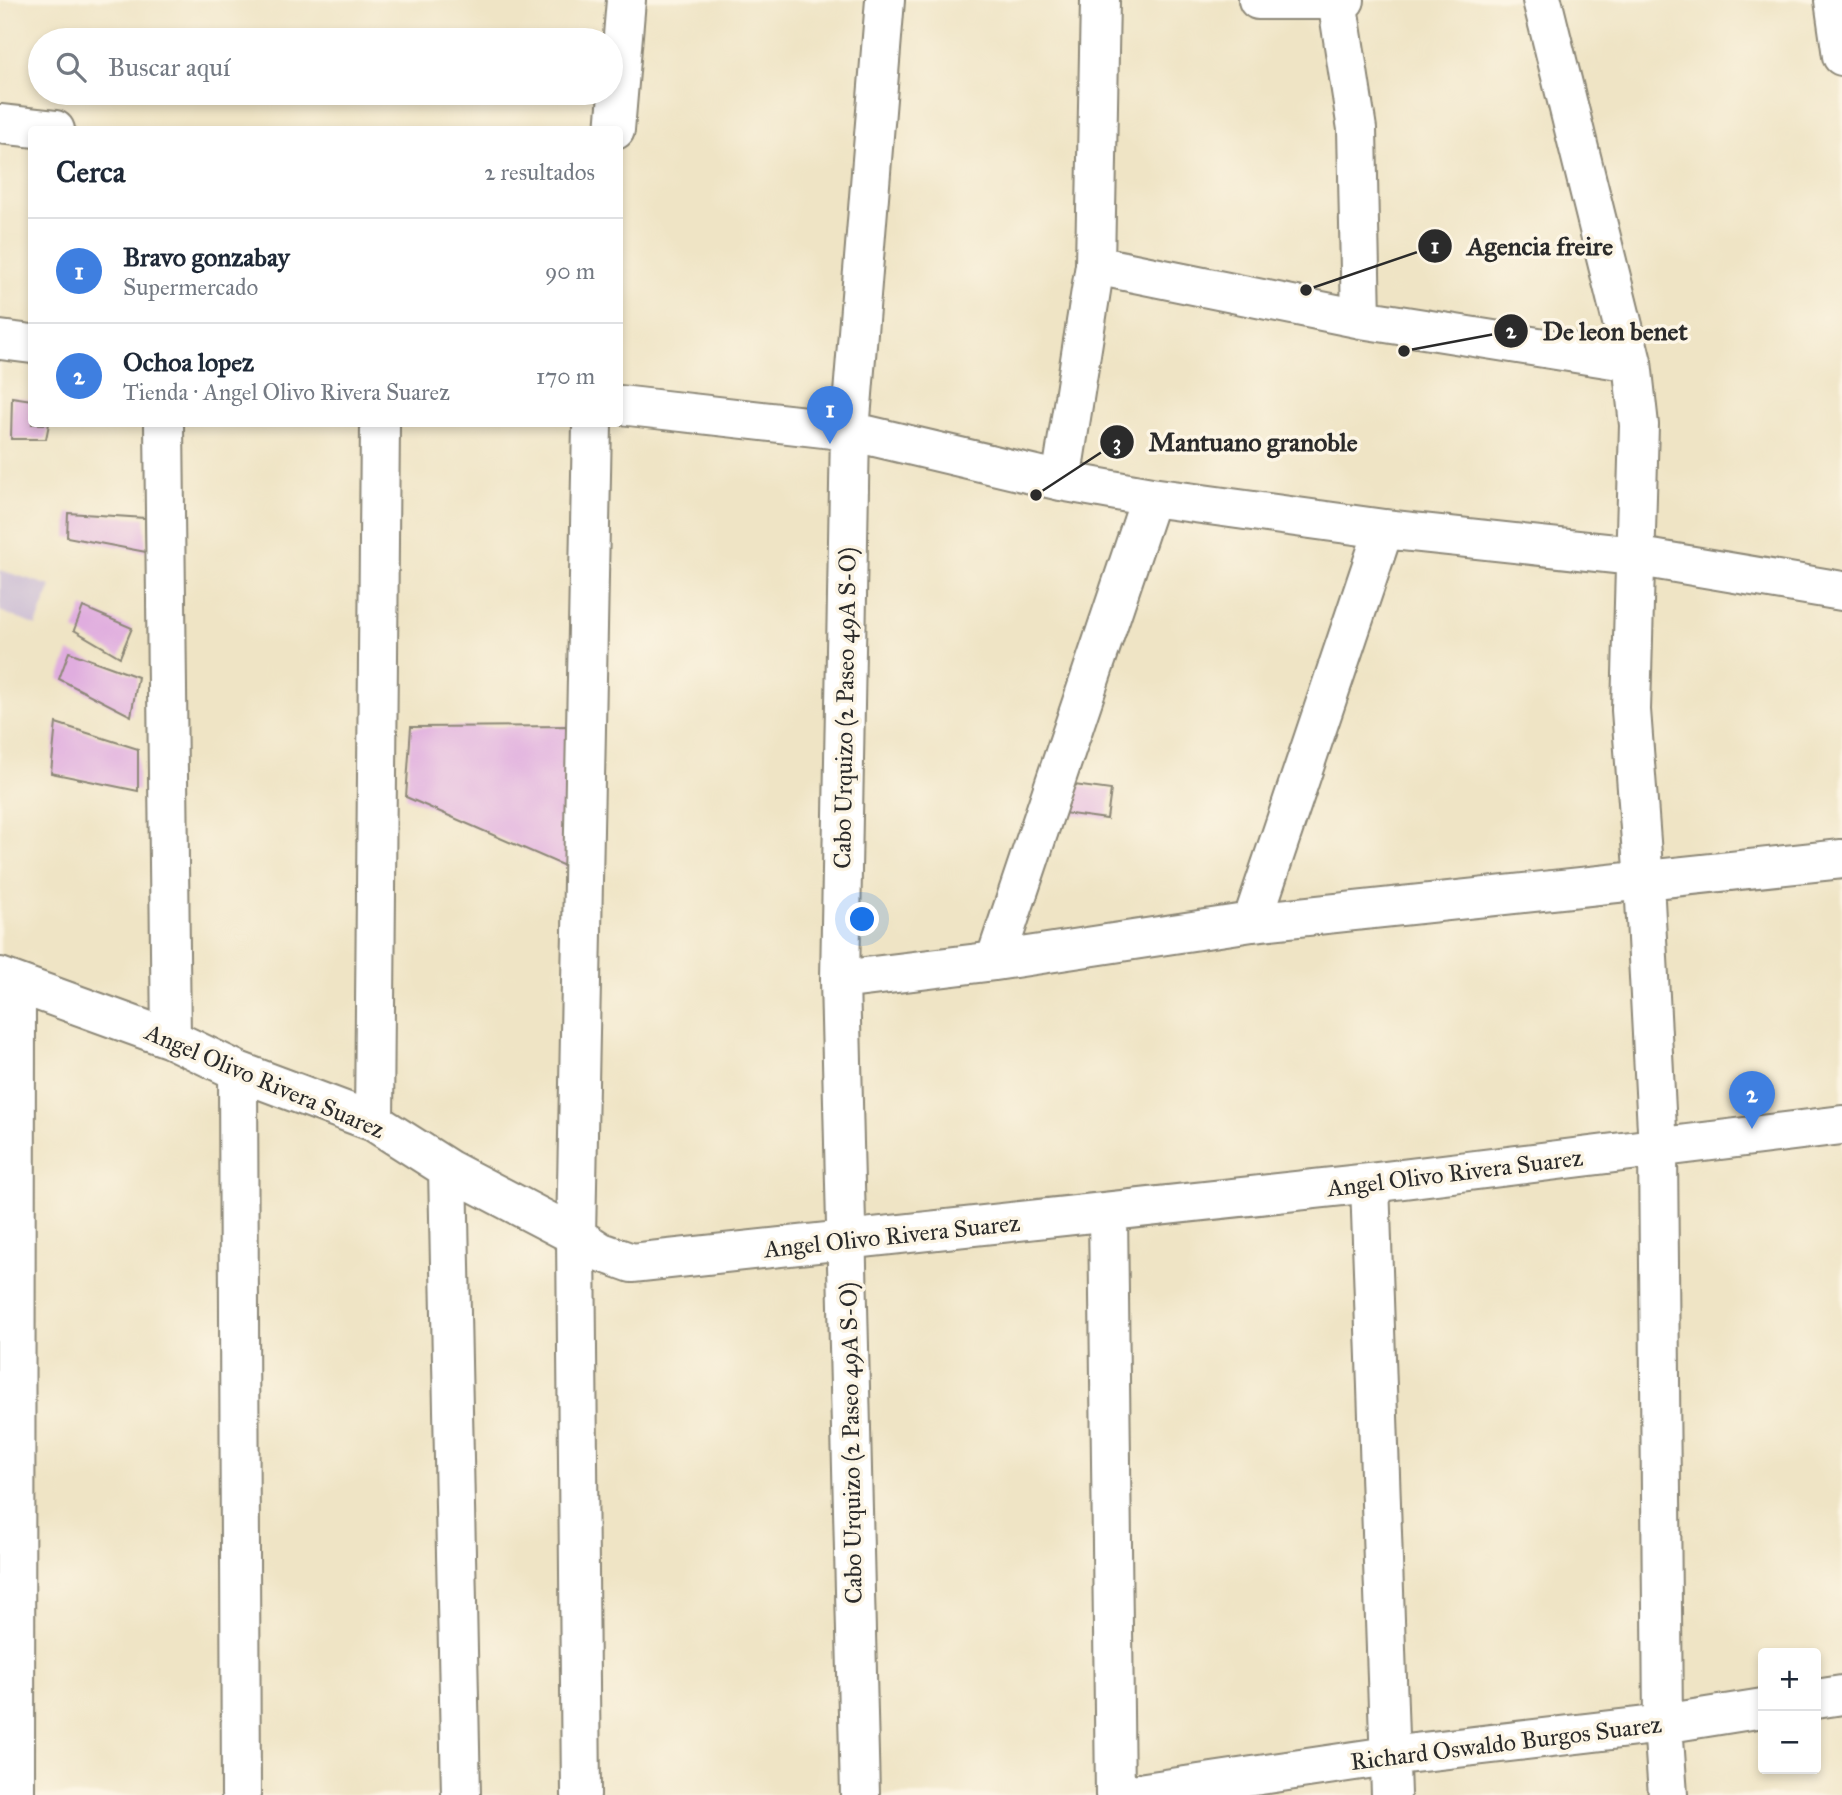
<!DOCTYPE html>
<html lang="es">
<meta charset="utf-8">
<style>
:root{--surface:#fff;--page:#f2f2f3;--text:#1f2937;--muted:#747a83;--line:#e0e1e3;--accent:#d93025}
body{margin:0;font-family:"IM FELL Great Primer",serif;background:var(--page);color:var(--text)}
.controls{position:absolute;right:21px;bottom:21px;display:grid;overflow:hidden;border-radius:7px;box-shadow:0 4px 10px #0003}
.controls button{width:63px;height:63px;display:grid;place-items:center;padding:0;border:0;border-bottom:2px solid var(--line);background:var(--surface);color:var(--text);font:35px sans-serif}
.you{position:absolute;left:863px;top:920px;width:24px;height:24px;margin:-18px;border:5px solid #fff;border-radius:50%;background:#1a73e8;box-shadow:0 0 0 10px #1a73e833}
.badge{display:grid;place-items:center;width:46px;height:46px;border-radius:50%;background:var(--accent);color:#fff;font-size:23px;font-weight:700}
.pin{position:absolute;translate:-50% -58px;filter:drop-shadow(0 2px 4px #0008)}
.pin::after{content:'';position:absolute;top:37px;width:24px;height:21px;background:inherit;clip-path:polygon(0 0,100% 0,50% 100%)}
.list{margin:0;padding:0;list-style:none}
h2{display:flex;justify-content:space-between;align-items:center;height:91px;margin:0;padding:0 28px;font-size:30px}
h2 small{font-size:23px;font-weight:400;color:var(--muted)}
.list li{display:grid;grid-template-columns:46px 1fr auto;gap:21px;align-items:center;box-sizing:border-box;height:105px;padding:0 28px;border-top:2px solid var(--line)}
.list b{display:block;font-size:26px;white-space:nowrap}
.list p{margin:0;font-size:23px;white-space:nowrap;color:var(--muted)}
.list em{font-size:23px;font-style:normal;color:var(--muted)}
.icon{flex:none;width:38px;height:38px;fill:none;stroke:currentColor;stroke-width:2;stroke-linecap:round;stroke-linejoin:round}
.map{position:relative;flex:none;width:1842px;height:1795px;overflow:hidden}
.search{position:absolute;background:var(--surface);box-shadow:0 4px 10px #0003;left:28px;top:28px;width:595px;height:77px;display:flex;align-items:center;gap:18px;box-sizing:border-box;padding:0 24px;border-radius:38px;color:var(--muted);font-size:26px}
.panel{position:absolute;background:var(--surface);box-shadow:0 4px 10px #0003;left:28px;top:126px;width:595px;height:301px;border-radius:7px}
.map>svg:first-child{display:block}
</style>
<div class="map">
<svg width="1842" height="1795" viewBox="0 0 1842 1795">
<rect width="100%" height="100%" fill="#fcf5e5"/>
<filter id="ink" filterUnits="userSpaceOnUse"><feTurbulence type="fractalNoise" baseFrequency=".0143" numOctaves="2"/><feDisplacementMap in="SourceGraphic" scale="14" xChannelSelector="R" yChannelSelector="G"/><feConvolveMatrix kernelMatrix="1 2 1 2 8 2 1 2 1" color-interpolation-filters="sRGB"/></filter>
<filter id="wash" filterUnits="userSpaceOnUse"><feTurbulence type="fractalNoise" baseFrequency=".00686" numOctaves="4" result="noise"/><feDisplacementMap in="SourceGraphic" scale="28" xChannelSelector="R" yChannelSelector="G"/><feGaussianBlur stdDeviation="1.57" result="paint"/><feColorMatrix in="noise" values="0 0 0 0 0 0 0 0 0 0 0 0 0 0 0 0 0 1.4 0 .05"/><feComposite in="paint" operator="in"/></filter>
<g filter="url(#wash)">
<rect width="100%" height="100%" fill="#efe4c5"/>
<path fill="#ccbed4" d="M0 570 51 586 36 626 0 611Z"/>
<g id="blocks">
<path fill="#e0addf" d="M12 397 32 400V424H49L46 439H11Z
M68 513 145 518 146 552 67 537Z
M83 607 132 628 120 657 74 630Z
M69 652 138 677 131 716 59 679Z
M56 723 138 749V791L51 773Z
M574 726 569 868 406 797 411 727Z
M1067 784 1111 790 1107 819 1063 813Z"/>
</g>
</g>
<g filter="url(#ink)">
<use href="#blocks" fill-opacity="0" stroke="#8d8878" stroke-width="2"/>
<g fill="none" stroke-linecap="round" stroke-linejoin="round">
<g stroke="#8d8878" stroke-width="42">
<path id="minor" d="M1258 0H1345
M1337 0 1357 129 1361 319
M1542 0 1632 362 1639 425 1631 710 1644 881 1658 1149 1663 1724 1668 1795
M1834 0 1842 56
M0 124 55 130
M615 130 626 0
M1095 265 1361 319 1632 362
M0 340 32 344
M620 405 850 431 1061 481 1151 497 1384 529 1634 556 1842 591
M164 424 171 1039
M1061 481 1095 265 1100 0
M1252 922 1384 529
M995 961 1151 497
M0 977 171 1039 238 1071 374 1122 448 1169 576 1236 601 1252 632 1263 1370 1183 1842 1125
M840 980 995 961 1252 922 1842 859
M238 1071 241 1795
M374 1122 380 424
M448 1169 461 1795
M1370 1183 1391 1795
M1108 1212 1115 1795
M1816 1699 1842 1695
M15 1795 16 984
M581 1795 576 1236 592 424
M860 1795 840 980 850 431 885 0
M1125 1795 1388 1756 1663 1724 1763 1708"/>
</g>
<use href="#minor" stroke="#fff" stroke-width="38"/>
</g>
</g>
<g text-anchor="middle" stroke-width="7" stroke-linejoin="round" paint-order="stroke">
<g font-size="24" fill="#2b2b2b" stroke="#fcf5e5">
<text transform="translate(845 708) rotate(-89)" y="8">Cabo Urquizo (2 Paseo 49A S-O)</text>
<text transform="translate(265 1081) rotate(23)" y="8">Angel Olivo Rivera Suarez</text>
<text transform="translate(1455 1173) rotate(-7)" y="8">Angel Olivo Rivera Suarez</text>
<text transform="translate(892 1236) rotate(-6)" y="8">Angel Olivo Rivera Suarez</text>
<text transform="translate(851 1443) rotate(-91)" y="8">Cabo Urquizo (2 Paseo 49A S-O)</text>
<text transform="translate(1506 1743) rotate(-7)" y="8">Richard Oswaldo Burgos Suarez</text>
</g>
</g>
<path fill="none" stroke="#2b2b2b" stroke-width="2.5" d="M1306 290L1435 246M1404 351L1511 331M1036 495L1117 442"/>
<g fill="#2b2b2b" stroke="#fcf5e5" stroke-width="2.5">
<circle cx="1306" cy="290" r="7"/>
<circle cx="1404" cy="351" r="7"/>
<circle cx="1036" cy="495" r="7"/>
<circle cx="1435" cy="246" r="18"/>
<circle cx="1511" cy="331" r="18"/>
<circle cx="1117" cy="442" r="18"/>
</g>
<g font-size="21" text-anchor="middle" font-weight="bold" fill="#fff">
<text x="1435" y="253">1</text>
<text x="1511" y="338">2</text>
<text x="1117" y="450">3</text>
</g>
<g font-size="26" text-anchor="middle" font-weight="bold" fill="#2b2b2b" stroke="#fcf5e5" stroke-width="7" stroke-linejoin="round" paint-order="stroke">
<text x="1540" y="255">Agencia freire</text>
<text x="1615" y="340">De leon benet</text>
<text x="1253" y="451">Mantuano granoble</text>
</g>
</svg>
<div class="controls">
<button>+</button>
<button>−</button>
</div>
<div class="you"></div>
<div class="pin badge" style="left:830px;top:444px;background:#3f7fe0">1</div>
<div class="pin badge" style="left:1752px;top:1129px;background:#3f7fe0">2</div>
<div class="search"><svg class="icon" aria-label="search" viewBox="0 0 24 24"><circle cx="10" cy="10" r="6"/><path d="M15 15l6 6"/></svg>Buscar aquí</div>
<section class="panel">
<h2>Cerca<small>2 resultados</small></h2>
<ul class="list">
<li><span class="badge" style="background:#3f7fe0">1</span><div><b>Bravo gonzabay</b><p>Supermercado</p></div><em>90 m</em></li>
<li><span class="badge" style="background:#3f7fe0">2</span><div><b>Ochoa lopez</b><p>Tienda · Angel Olivo Rivera Suarez</p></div><em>170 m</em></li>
</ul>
</section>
</div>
